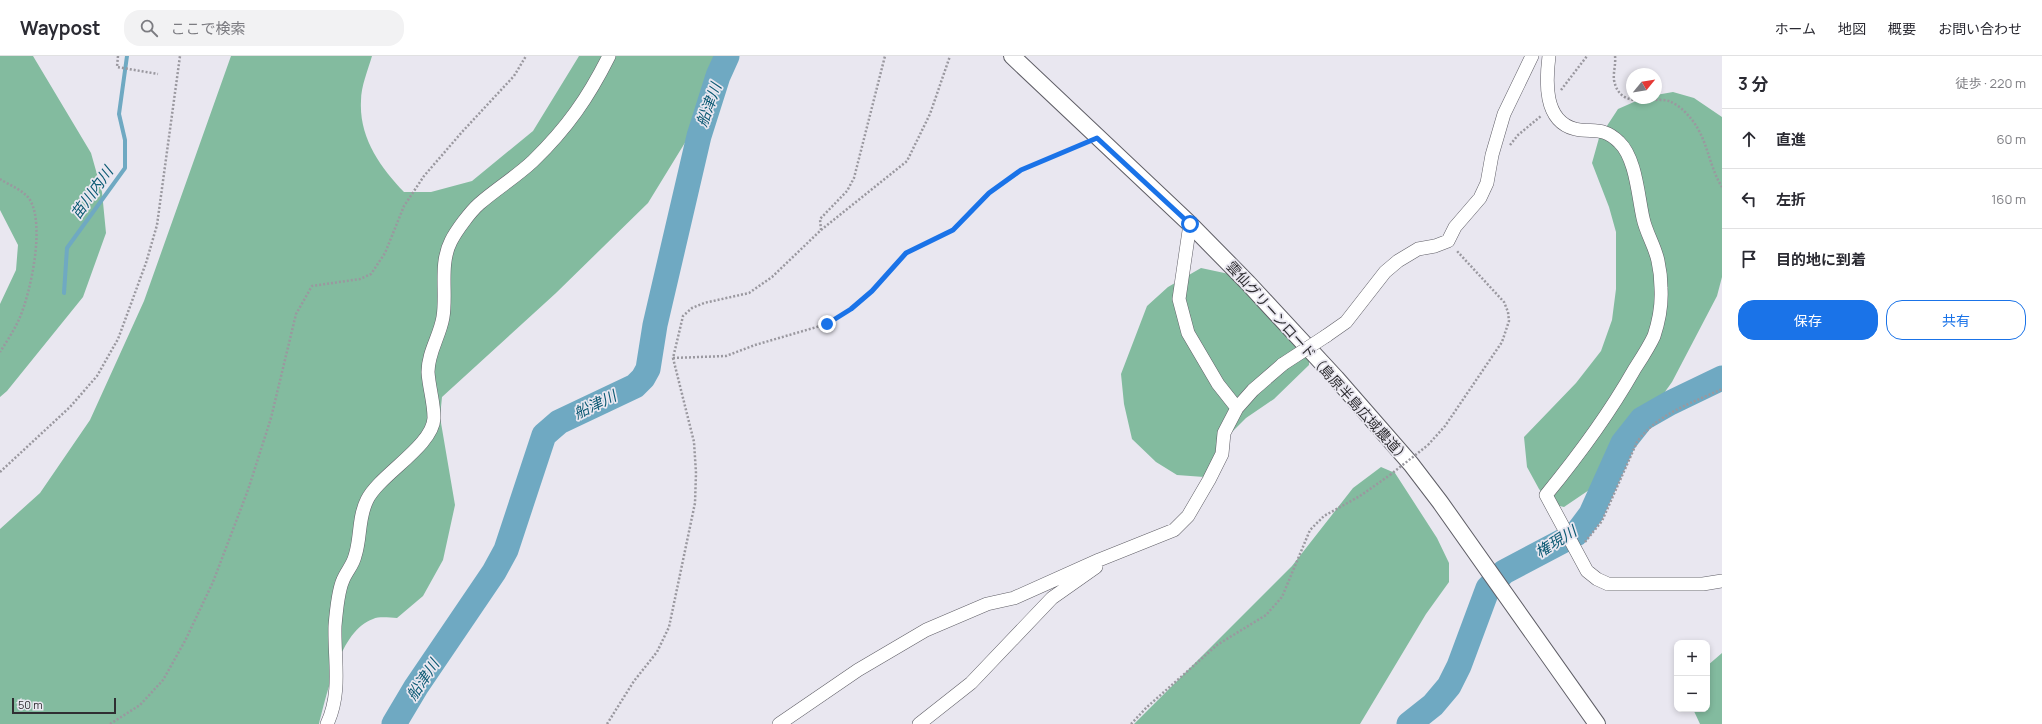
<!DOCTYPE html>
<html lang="ja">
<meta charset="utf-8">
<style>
:root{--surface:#fff;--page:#f2f2f3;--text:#2b2b33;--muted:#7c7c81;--line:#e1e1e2;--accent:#1a73e8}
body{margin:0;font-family:Manrope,"Noto Sans JP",sans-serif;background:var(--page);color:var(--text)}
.controls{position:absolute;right:12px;bottom:12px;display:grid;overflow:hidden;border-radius:8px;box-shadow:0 2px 6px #0003}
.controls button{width:36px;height:36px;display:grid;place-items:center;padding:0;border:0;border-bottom:1px solid var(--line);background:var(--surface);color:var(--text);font:20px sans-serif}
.compass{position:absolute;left:1626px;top:12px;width:36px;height:36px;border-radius:50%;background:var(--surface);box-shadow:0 2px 6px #0003;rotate:60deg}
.scale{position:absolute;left:12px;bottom:10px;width:104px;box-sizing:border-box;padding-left:4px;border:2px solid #2f2e32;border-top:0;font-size:11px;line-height:14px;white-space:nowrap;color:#2f2e32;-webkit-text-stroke:3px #e9e7f0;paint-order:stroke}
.stop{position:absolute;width:12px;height:12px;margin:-9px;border:3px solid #1a73e8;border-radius:50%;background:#fff}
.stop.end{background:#1a73e8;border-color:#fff;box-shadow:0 1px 4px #0008}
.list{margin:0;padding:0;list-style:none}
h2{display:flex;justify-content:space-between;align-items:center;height:52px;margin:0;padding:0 16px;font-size:17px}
h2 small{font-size:13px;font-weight:400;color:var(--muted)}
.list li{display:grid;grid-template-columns:26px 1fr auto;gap:12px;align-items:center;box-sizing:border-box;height:60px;padding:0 16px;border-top:1px solid var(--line)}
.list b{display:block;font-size:15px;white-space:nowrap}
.list em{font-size:13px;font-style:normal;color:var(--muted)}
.actions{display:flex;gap:8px;padding:12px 16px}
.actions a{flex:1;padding:9px 0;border:1px solid var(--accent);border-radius:16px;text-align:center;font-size:14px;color:var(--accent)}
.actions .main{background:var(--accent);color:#fff}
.icon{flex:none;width:22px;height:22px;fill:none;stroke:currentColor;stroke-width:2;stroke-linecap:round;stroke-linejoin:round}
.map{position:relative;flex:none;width:1722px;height:668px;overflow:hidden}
header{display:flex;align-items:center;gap:24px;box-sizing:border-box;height:56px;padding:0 20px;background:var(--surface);border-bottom:1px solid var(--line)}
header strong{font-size:19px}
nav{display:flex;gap:22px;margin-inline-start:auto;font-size:14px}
.search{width:280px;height:36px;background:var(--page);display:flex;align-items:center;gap:10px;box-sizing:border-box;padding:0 14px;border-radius:16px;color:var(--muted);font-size:15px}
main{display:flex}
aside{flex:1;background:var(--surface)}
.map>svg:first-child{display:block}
</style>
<header>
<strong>Waypost</strong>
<div class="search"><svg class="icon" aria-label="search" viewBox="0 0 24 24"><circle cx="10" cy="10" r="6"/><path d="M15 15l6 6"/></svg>ここで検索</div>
<nav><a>ホーム</a><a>地図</a><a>概要</a><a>お問い合わせ</a></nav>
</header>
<main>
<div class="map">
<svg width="1722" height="668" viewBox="0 0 1722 668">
<rect width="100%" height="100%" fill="#e9e7f0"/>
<path fill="#83bb9f" d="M0 0H33L91 97 102 136 106 177 83 241 7 335 0 341V248L16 214 18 189 0 154Z
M231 0H372C368 14 361 30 361 45 359 81 380 111 404 136H431L472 125 533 75 579 0H717L686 85 648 147 556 237 442 341 440 361 455 449 443 504 423 540 397 562C390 562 380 560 373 563 340 574 327 638 319 668H0V473L40 437 90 364 144 245Z
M1673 36 1694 42 1722 61V221L1717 240 1672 326 1624 393 1592 432 1564 451 1551 448 1539 433 1527 411 1524 381 1576 327 1601 295 1612 264 1616 233V176L1609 151 1592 107 1599 82 1618 53 1643 42H1656V39Z
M1201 212 1229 218 1309 291V309L1274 343 1246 362 1230 378 1204 421 1177 419 1156 406 1132 383 1124 348 1121 318 1147 250 1168 231Z
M1381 411 1395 417 1437 482 1449 507V526L1426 558 1360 668H1134L1292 510 1353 432Z
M1722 597V668H1700L1693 653H1707V610Z"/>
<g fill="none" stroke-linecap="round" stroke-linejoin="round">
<path stroke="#6fa9c2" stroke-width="4" d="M64 237 67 192 125 112V84L119 58 127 0"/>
<path stroke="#6fa9c2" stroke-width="25" d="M394 668 416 631 494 516 506 494 544 379 559 366 635 330 643 322 648 313 655 269 699 80 718 20 727 0
M1409 668 1433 649 1449 630 1459 610 1488 532 1504 516 1576 478 1591 458 1623 387 1642 363 1670 347 1722 322"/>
<g stroke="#5f5e66" stroke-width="14">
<path id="minor" d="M1549 0C1546 24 1543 65 1575 73 1593 77 1603 70 1619 86 1636 102 1638 140 1643 162 1646 177 1655 190 1658 205 1660 214 1661 223 1661 232 1662 248 1659 265 1654 280 1649 291 1641 303 1634 314 1609 358 1578 400 1546 439L1587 515 1597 523 1608 528H1703L1722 525
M1190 168 1179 243 1188 277 1218 328 1237 352
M1326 280 1346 266 1385 216 1398 205 1418 193 1435 190 1448 185 1455 171 1480 142 1487 127 1492 99 1504 58 1532 0
M327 668C342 636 334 603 335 570 336 558 338 535 343 524 346 516 353 509 355 500 361 482 358 462 367 444 379 419 433 390 434 362 434 346 429 332 428 316 428 296 440 280 443 261 447 237 439 208 451 185 456 175 470 156 479 148 496 133 516 121 533 105 567 72 588 42 609 0
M779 668 858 614 926 574 987 548 1014 542 1099 504 1174 474 1188 460 1209 424 1222 398 1224 377 1237 352 1253 334 1283 308
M919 668 971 627 1052 542 1096 511"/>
</g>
<g stroke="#5f5e66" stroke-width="18">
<path id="tertiary" d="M1012 0 1190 168 1248 227 1336 322 1411 408 1440 446 1597 668"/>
</g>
<path stroke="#9a989f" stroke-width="2.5" stroke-dasharray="2 2" stroke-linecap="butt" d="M118 0 117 11 158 18
M1615 0C1616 8 1613 17 1614 24 1620 55 1651 40 1669 45 1674 47 1680 51 1684 55 1709 79 1706 105 1722 131
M1561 34 1587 0
M1510 89 1518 79 1541 60
M0 123C9 129 25 135 30 144 45 169 31 235 20 261 15 273 7 285 0 296
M821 174 907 105 930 58 950 0
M673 302 726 300 755 289 827 268 851 253 872 235 906 197 953 174 989 137 1021 114 1084 87
M1428 389 1445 370 1502 286 1509 265 1508 256 1504 246 1456 194
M0 416 70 351 97 320 118 283 146 207 157 169 180 0
M1585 486 1602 465 1637 386C1657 358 1692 347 1722 333
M110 668 140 649 163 624 185 585 213 526 248 434 271 362 296 258 312 230 360 223 371 218 385 197 404 150 424 120 462 76 514 20 526 0
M607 668 634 625 657 596 669 571 695 447 696 417 694 386 673 302 683 260 692 252 704 247 749 237 772 221 821 174 820 163 847 135 854 122 885 0
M1131 668 1147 651 1217 589 1266 559 1282 541 1310 474 1324 460 1360 440 1390 419"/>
<use href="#minor" stroke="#fff" stroke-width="13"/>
<use href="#tertiary" stroke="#fff" stroke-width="16"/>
<g stroke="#5f5e66" stroke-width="14" stroke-linecap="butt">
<path id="minor-bridge" d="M1283 308 1326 280"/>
</g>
<path stroke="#9a989f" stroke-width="2.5" stroke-dasharray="2 2" stroke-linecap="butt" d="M1390 419 1428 389"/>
<use href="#minor-bridge" stroke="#fff" stroke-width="13"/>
</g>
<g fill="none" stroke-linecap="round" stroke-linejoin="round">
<path stroke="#1a73e8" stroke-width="5" d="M827 268 851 253 872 235 906 197 953 174 989 137 1021 114 1097 82 1190 168"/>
</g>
<g text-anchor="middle" stroke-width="3.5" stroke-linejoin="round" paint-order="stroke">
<g font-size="14" fill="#2f2e32" stroke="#e9e7f0">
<text transform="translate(1318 306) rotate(48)" y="5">雲仙グリーンロード（島原半島広域農道）</text>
</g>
<g font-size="15" font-style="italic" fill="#0b5973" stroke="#e9e7f0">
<text transform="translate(709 49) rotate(-70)" y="5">船津川</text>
<text transform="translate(92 137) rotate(-54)" y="5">苗川内川</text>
<text transform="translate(595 349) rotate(-26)" y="5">船津川</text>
<text transform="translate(1556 486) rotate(-32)" y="5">権現川</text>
<text transform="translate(423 624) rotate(-56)" y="5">船津川</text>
</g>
</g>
</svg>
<div class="controls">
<button>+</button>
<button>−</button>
</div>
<svg class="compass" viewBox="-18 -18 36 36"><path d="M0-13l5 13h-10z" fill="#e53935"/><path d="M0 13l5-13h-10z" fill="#7c7c81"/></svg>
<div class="scale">50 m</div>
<div class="stop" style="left:1190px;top:168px"></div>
<div class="stop end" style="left:827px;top:268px"></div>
</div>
<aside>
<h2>3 分<small>徒歩 · 220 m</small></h2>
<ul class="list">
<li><svg class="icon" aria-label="ahead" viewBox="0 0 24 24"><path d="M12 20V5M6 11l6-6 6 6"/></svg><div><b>直進</b></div><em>60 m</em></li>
<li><svg class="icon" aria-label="left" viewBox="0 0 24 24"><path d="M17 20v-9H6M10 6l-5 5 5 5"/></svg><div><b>左折</b></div><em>160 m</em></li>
<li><svg class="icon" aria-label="arrive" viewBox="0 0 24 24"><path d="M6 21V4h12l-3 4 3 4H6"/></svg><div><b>目的地に到着</b></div></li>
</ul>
<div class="actions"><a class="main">保存</a><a>共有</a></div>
</aside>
</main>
